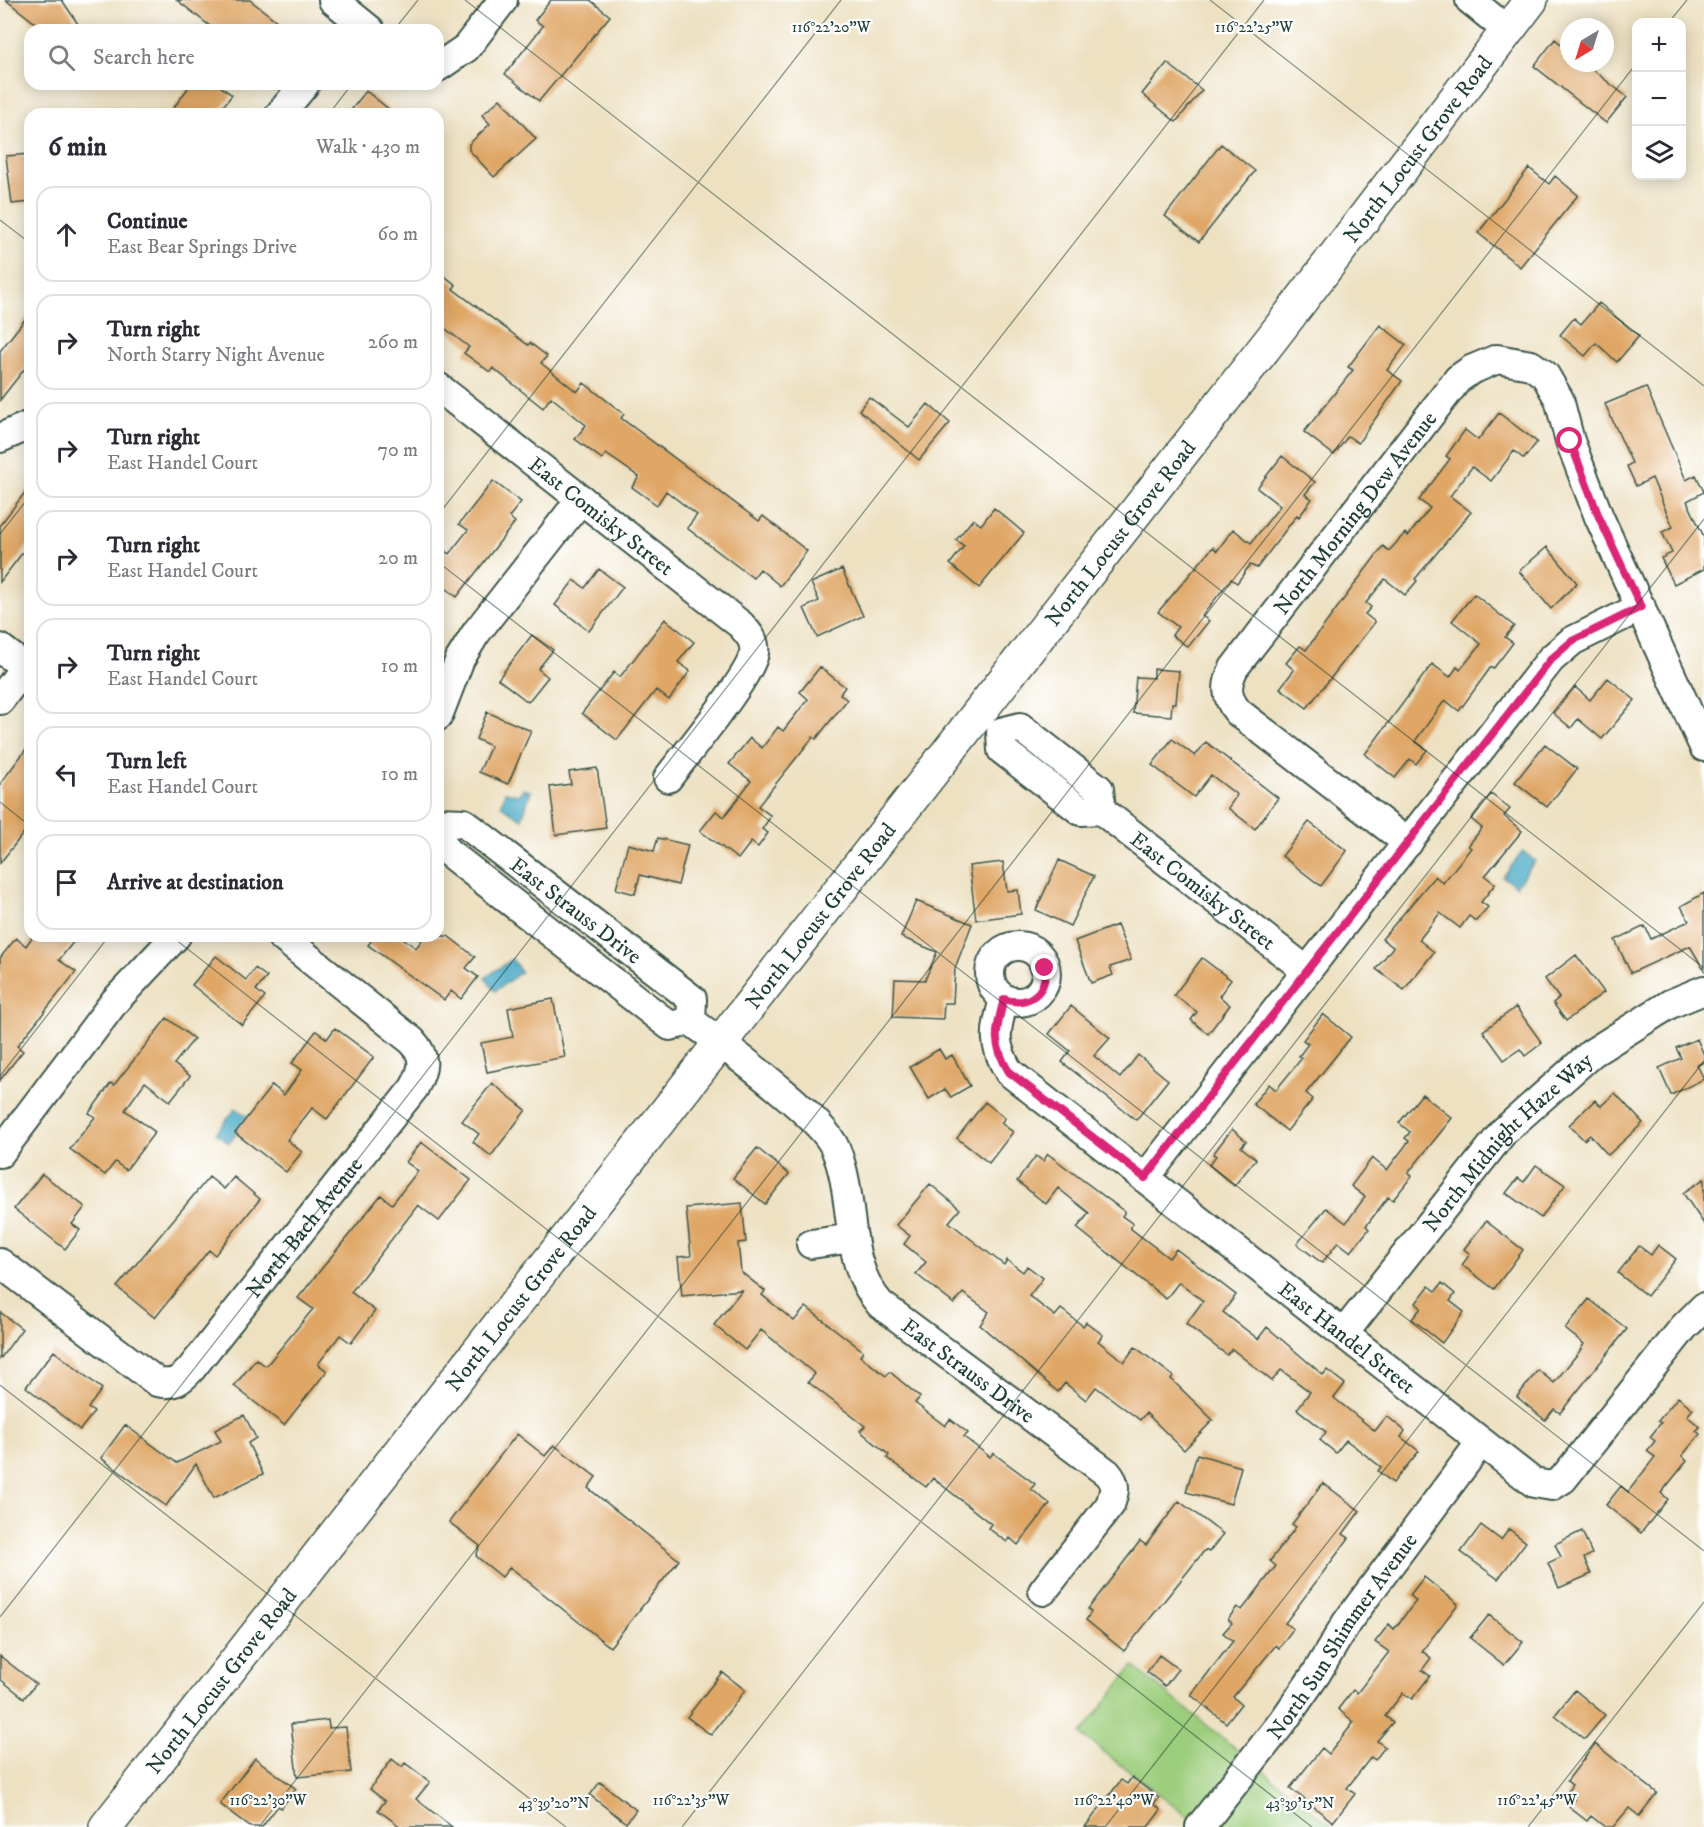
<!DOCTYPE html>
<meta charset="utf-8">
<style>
:root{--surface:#fff;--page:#f7f7f7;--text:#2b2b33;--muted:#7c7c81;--line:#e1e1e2}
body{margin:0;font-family:"IM FELL DW Pica",serif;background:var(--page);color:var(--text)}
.controls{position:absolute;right:18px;top:18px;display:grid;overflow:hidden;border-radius:12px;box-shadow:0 3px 15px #0003}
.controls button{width:54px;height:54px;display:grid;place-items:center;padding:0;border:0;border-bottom:2px solid var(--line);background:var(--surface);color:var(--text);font:30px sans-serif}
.compass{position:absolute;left:1560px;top:18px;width:54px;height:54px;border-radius:50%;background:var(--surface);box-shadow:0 3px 15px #0003;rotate:218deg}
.stop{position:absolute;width:18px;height:18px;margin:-14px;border:4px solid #db2777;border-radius:50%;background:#fff}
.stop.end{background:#db2777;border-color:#fff;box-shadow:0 2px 6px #0008}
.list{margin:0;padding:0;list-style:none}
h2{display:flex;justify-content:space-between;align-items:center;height:78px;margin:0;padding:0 24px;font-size:26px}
h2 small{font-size:20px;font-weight:400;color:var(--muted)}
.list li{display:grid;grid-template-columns:39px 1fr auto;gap:18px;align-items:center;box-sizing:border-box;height:96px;margin:0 12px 12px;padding:0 12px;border:2px solid var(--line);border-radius:18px}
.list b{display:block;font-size:22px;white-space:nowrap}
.list p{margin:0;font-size:20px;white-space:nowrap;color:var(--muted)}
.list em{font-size:20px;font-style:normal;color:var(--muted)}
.icon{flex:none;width:33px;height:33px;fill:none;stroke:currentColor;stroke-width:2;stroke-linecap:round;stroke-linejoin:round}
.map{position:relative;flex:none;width:1704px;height:1827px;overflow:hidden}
.search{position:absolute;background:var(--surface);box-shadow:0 3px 15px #0003;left:24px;top:24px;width:420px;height:66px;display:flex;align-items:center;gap:15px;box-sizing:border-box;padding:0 21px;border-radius:18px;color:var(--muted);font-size:22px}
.panel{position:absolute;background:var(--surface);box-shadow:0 3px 15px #0003;left:24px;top:108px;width:420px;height:834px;border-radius:18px}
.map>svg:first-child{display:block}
</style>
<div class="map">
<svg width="1704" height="1827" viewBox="0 0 1704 1827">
<rect width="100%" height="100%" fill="#fff"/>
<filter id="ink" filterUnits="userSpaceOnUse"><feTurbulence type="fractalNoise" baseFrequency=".0167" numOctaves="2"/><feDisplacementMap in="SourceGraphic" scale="12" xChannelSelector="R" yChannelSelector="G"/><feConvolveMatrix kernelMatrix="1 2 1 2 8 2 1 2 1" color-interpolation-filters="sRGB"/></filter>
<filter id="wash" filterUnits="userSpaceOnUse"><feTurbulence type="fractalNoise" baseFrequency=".008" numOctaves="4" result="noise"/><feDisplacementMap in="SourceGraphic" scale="24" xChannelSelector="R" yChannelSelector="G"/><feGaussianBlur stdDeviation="1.35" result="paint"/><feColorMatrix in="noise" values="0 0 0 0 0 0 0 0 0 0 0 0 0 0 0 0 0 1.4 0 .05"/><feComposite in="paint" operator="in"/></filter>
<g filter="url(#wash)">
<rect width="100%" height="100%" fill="#ede1c2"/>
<path fill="#9dce7d" stroke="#5e8658" stroke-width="1.5" d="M1133 1666 1333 1827H1201L1081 1734Z"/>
<path fill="#46a9c6" stroke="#32737d" stroke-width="1.5" d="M523 789 531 791 522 819 501 806 505 792 518 795Z
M1523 851 1535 861 1516 886 1503 877Z
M512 959 521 972 495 991 485 978Z
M236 1108 249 1118 229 1143 216 1133Z"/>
<g id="blocks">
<path fill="#dfa665" d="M6 0H62L82 30H44Z
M177 0H250L288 30H215Z
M551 0H590L610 16 539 101 505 74 543 26 535 20Z
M1555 39 1569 51V63H1584L1627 97 1606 123 1534 66Z
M1167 63 1202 90 1176 122 1142 94Z
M191 84H217L232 95 217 114H169Z
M366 91 395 114H348Z
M500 99 536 139 494 177 469 150V144L490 124 482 115Z
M1221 144 1255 171 1199 242 1165 216Z
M30 154V202L12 204 6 156Z
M1529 168 1549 184 1555 176 1578 195 1520 267 1478 233Z
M438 271 456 285 453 289 528 345 530 343 547 356 541 363 577 392 584 383 624 414 621 418 759 521 763 516 807 551 780 586 760 569 753 578 687 528 697 515 666 491 657 505 632 487 639 477 606 454 602 459 575 439 586 425 551 397 543 408 493 368 490 372 464 353 469 347 438 323Z
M1599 303 1639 336 1617 362 1596 343 1585 356 1560 335 1574 318 1581 324Z
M30 313V362L0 400V351Z
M1380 325 1406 345 1387 370 1402 381 1358 443 1348 436 1334 455 1304 432 1353 370 1348 367Z
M1646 387 1686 480 1696 475 1704 492 1687 501 1704 537V569L1674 584 1661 558 1672 553 1662 532 1673 527 1652 478 1636 486 1627 466 1632 463 1605 404Z
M869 397 909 427 928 404 950 423 919 460 859 410Z
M1499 413 1537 442 1524 459 1514 451 1491 481 1472 467 1450 496 1471 512 1415 579 1417 581 1405 595 1385 579 1366 603 1371 607 1365 614 1375 622 1307 708 1280 688 1294 670 1286 663 1300 646 1306 650 1383 546 1389 551 1405 533 1408 536 1430 508 1419 500 1450 459 1446 456 1465 430 1478 440Z
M1282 456 1315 482 1305 494 1312 499 1299 517 1297 515 1257 568 1250 565 1237 583 1231 579 1202 616 1209 621 1188 647 1172 635 1178 627 1158 612 1213 547 1217 551 1233 529 1251 543 1258 534 1280 506 1257 488Z
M493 481 521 502 509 517 515 522 457 597 438 582V546L449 554 468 530 459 524Z
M30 486V543L0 582V525Z
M994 508 1024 533 979 588 950 564 964 546 956 540 973 519 981 525Z
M1547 547 1577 583 1551 609 1519 571Z
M599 569 623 587 589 631 555 605 574 580 585 588Z
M842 569 863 616 817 637 804 608 819 601 811 583Z
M1474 594 1514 626 1505 637 1513 643 1493 669 1491 667 1459 711 1445 700 1415 741 1427 750 1416 764 1410 759 1395 778 1365 754 1432 664 1450 677 1457 667 1460 670 1481 644 1452 621Z
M665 619 694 642 678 662 690 671 669 700 656 690 617 740 582 713 614 672 620 677Z
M532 635 553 650 538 669 548 677 528 702 498 679Z
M820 667 845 687 840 694 847 700 816 739 813 737 758 806 771 816 762 829 768 833 758 847 751 842 738 859 700 831 716 811 724 817 751 781 729 764 750 738 762 748 778 727 783 731 808 699 800 692Z
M1154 669 1179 671 1176 703H1172L1171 716 1133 713 1136 677 1154 678Z
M1608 678 1635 700 1602 739 1578 719 1571 728 1553 713 1575 687 1590 700Z
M487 712 531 731 508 784 479 772 491 746 476 739Z
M1172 739 1195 756 1206 742 1278 798 1255 829 1228 808 1237 795 1211 775 1194 797 1152 765Z
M30 744V825L0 863V784Z
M1545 744 1577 769 1547 807 1515 782Z
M597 768 606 828 556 835 550 787 571 784 569 772Z
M1491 794 1510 809 1504 816 1522 831 1485 876 1495 884 1481 902 1488 907 1476 921 1469 916 1460 928 1440 913 1419 940 1434 952 1404 990 1376 969 1393 947 1382 939 1435 876 1443 883 1471 848 1468 846 1482 828 1471 819Z
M1309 822 1347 851 1321 886 1282 856Z
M658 838 688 845 678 885 640 875 635 894 616 889 628 844 654 851Z
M1059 860 1094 876 1070 926 1036 910Z
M1003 862 1007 891 1018 890 1021 914 976 920 969 866Z
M1704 893V970L1690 946 1631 973 1615 940 1645 926 1651 939 1689 921 1681 906Z
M916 901 972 924 955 968 953 1003H944L943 1019 893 1017 895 979 925 980 937 952 901 937Z
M1117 925 1131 960 1110 967 1113 975 1091 983 1075 941Z
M33 936H78L59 960 76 972 17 1046 23 1051 0 1080V958L16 938 26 946Z
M375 936H400L416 948 425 936H448L475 957 466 968 478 977 461 999 451 991 444 1000 368 945Z
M1576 955 1604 992 1566 1021 1553 1003 1559 998 1545 979Z
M216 956 246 980 255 968 267 977 256 990 265 997 242 1025 192 985Z
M1202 958 1231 980 1219 996 1230 1005 1208 1034 1191 1020 1197 1012 1174 995Z
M553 999 565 1057 487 1072 481 1043 513 1037 508 1008Z
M1071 1006 1110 1038 1094 1056 1120 1078 1138 1055 1168 1080 1136 1120 1062 1062 1070 1051 1049 1034Z
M1516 1007 1542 1043 1525 1056 1520 1049 1504 1060 1483 1031Z
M1323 1014 1351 1037 1306 1093 1313 1099 1287 1131 1253 1104 1269 1084 1276 1090 1302 1058 1299 1056 1308 1044 1303 1040Z
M167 1018 194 1039 174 1064 190 1076 170 1101 145 1082 125 1110 155 1132 126 1170 115 1162 105 1175 70 1149 95 1117 89 1113 111 1083 114 1085Z
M335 1028 374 1057 327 1119 312 1108 287 1140 302 1152 286 1172 235 1133 272 1085 284 1095 302 1070 292 1063 316 1031 327 1039Z
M1697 1039 1704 1055V1062L1697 1065 1704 1079 1671 1095 1659 1068 1681 1058 1676 1048Z
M939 1049 945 1059 952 1055 970 1086 951 1097 945 1089 929 1099 910 1067Z
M492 1083 526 1110 491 1156 473 1142 479 1134 462 1121Z
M1615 1093 1643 1123 1608 1155 1590 1135 1584 1140 1569 1125 1595 1100 1601 1106Z
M1422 1094 1452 1118 1408 1173 1412 1176 1393 1200 1388 1197 1366 1226 1369 1229 1351 1252 1338 1242 1322 1263 1297 1244 1326 1208 1346 1223 1365 1197 1351 1186 1372 1158 1387 1170 1409 1141 1405 1138 1410 1132 1399 1123Z
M985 1102 1005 1118 1001 1123 1013 1132 989 1163 957 1138Z
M1232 1129 1246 1141 1241 1147 1256 1159 1234 1186 1209 1165 1216 1156 1213 1154Z
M421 1142 471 1180 439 1221 418 1205 351 1292 375 1311 351 1343 340 1335 318 1364 327 1371 284 1425 234 1386 256 1359 266 1366 313 1309 298 1298 381 1195 392 1204 418 1171 406 1162Z
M757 1148 789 1174 765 1204 733 1178Z
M1048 1154 1125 1212 1122 1216 1133 1224 1130 1228 1169 1258 1176 1249 1236 1295 1223 1312 1258 1339 1267 1327 1323 1375 1327 1370 1345 1384 1334 1398 1375 1431 1387 1416 1405 1431 1401 1437 1419 1451 1393 1483 1378 1471 1381 1467 1346 1440 1336 1453 1320 1440 1326 1432 1297 1409 1310 1392 1281 1370 1272 1381 1232 1349 1227 1355 1186 1324 1203 1301 1179 1282 1166 1299 1077 1228 1089 1213 1058 1188 1046 1204 1017 1181 1036 1156 1043 1161Z
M1536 1165 1565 1185 1541 1218 1506 1193 1518 1178 1524 1182Z
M42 1174 85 1207 72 1224 80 1230 65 1249 14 1209Z
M209 1177 224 1189 234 1177 260 1199 215 1255 209 1250 155 1318 117 1287Z
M1704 1179V1224L1683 1193Z
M930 1184 960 1209 949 1222 1004 1265 1007 1260 1023 1272 1027 1266 1043 1278 1029 1296 1055 1316 1061 1309 1083 1326 1086 1322 1103 1335 1098 1341 1124 1362 1135 1347 1173 1376 1171 1379 1213 1420 1184 1450 1146 1413 1140 1420 1096 1387 1086 1400 1065 1383 1058 1392 980 1325 989 1312 963 1293 954 1304 916 1274 926 1262 904 1244 910 1236 896 1225Z
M742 1203 746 1242 738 1243 741 1272 765 1291 762 1295 794 1321 806 1307 863 1351 860 1356 886 1376 890 1372 920 1397 915 1403 945 1426 950 1419 968 1433 964 1437 990 1457 993 1453 1035 1484 1031 1489 1050 1504 1018 1545 1010 1538 1007 1542 988 1528 991 1524 933 1478 926 1487 887 1458 889 1455 860 1431 865 1426 808 1382 815 1374 761 1330 745 1350 714 1325 742 1290 682 1296 678 1257 691 1256 686 1208Z
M1486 1221 1523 1250 1494 1289 1462 1265 1470 1254 1464 1249Z
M1658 1245 1676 1259 1647 1296 1618 1273 1639 1246 1651 1255Z
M1442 1283 1455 1294 1450 1301 1464 1312 1442 1343 1412 1319 1421 1308 1416 1303 1429 1286 1436 1291Z
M1589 1299 1627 1329 1560 1413 1554 1409 1545 1420 1517 1397 1538 1370 1554 1383 1579 1352 1584 1344 1565 1329Z
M0 1312 22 1329 0 1359Z
M54 1351 102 1389 88 1408 94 1412 80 1430 26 1387Z
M1678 1397 1693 1409 1687 1416 1700 1427 1696 1431 1700 1434 1682 1456 1687 1461 1661 1493 1668 1499 1641 1533 1606 1505 1621 1486 1628 1492 1655 1457 1647 1451 1655 1441 1650 1437 1661 1423 1658 1421Z
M244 1415 256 1438 248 1443 263 1474 214 1498 196 1464 166 1506 101 1458 125 1425 177 1463 221 1441 215 1430Z
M517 1434 545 1456 554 1445 596 1477 588 1488 679 1560 610 1647 510 1567 502 1577 476 1556 480 1546 449 1522Z
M1197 1454 1241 1467 1231 1504 1186 1492Z
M1323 1483 1360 1511 1343 1534 1349 1538 1285 1623 1293 1629 1279 1648 1276 1645 1233 1697 1241 1704 1226 1723 1191 1695 1233 1641 1223 1633 1232 1623 1228 1619 1237 1607 1242 1610 1276 1566 1270 1561 1296 1527 1292 1524Z
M1179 1501 1223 1534 1209 1552 1205 1550 1124 1651 1086 1620 1091 1612 1088 1609 1140 1541 1146 1545Z
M1481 1525 1501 1540 1509 1529 1526 1542 1498 1579 1461 1552Z
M1582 1531 1592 1554 1584 1558 1591 1574 1559 1588 1548 1563 1561 1557 1555 1544Z
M1424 1577 1458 1604 1422 1651 1431 1658 1422 1670 1430 1676 1412 1699 1403 1693 1385 1716 1393 1722 1377 1741 1385 1747 1375 1760 1371 1757 1347 1788 1355 1794 1333 1822 1290 1788 1322 1748 1329 1754 1354 1722 1338 1709 1353 1690 1357 1693 1389 1652 1375 1642 1389 1624 1394 1629 1416 1601 1410 1595Z
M1489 1615 1523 1642 1504 1665 1470 1638Z
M1159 1655 1178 1669 1165 1686 1147 1672Z
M0 1656 36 1684 24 1698 0 1679Z
M722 1672 745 1690 711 1735 687 1717Z
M1575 1690 1605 1715 1585 1739 1555 1715Z
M328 1720 329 1728 346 1727 351 1772 297 1777 291 1724Z
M1595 1744 1657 1793 1639 1816 1629 1808 1613 1827H1605L1591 1816 1587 1821 1569 1807 1574 1800 1566 1794 1572 1785 1567 1781Z
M255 1758 296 1789 281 1808 278 1806 262 1827H250L220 1804Z
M392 1759 402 1767 405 1763 430 1782 416 1799 452 1827H401L378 1810 385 1801 370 1789Z
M1132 1777 1159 1798 1154 1804 1161 1810 1148 1827H1085L1121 1780 1127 1784Z
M600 1782 636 1810 626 1823 590 1795Z"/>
</g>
</g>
<g filter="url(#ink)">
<use href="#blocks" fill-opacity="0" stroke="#3e5649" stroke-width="1.5"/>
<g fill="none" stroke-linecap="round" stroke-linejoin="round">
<g stroke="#3e5649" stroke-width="32">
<g id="minor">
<path d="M333 0 370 30"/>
<path d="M1470 0 1507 30"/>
<path d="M438 67 466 48 503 0"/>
<path d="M280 114 305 84"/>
<path id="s1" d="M438 387 741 625C748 633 756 641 754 653 751 676 685 755 668 778"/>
<path d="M0 438 30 425"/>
<path d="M0 648 30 671"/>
<path d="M0 700 25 667"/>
<path d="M438 716 460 659 476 633 581 499"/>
<path d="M1020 727 1099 789 1101 810 1081 811 1002 750 1001 732Z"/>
<path id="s2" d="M1101 810 1307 971"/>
<path id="s3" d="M438 822 464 823 692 999 691 1021"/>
<path d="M438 831 445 850 670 1026 691 1021"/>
<path id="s4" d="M1408 843 1238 712C1225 697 1226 684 1234 668L1458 379 1471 370 1497 359 1531 365 1545 375 1559 399 1570 441 1599 517 1704 747"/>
<circle cx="1018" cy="974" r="28"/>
<path id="s5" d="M1004 999C996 1030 991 1042 1009 1072L1534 1483 1552 1486 1563 1479 1684 1327 1704 1307"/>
<path id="s6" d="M691 1021C723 1045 822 1116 835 1148 857 1199 842 1260 880 1304L1107 1473C1117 1484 1115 1491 1110 1505L1043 1591"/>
<path d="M0 1153 115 1001 176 936"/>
<path d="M1145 1178 1551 659 1572 641 1641 607"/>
<path d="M811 1244 853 1238"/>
<path id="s7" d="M0 1263 157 1382C173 1386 180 1381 191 1369L414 1088C424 1069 427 1057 412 1041L281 936"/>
<path id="s8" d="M1344 1333 1504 1131 1592 1053 1670 1004 1704 990"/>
<path id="s9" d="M1200 1827 1284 1720 1316 1674 1347 1622 1481 1442"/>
</g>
</g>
<g stroke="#3e5649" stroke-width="36">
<g id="major">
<path id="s10" d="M106 1827 1273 337 1531 0"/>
</g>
</g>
<use href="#minor" stroke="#fff" stroke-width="28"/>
<use href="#major" stroke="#fff" stroke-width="33"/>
</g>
</g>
<g fill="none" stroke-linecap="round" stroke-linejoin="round" filter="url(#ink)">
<path stroke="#db2777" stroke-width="8" d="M1045 968C1047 993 1028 1007 1004 999 996 1030 991 1042 1009 1072L1145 1178 1551 659 1572 641 1641 607 1599 517 1570 441"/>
</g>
<path fill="none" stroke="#1f3d34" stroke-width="1.5" stroke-opacity="0.45" d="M465 0 1704 968M1210 0 1704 386M1669 22 1687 0M394 30 418 0M329 114 352 84M0 220 30 243M438 515 841 0M0 534 30 496M438 562 1704 1551M0 802 30 826M171 936 1312 1827M0 1076 109 936M0 1385 566 1827M0 1617 1264 0M259 1827 1636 64M682 1827 1704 519M1105 1827 1704 1061M1528 1827 1704 1602"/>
<g text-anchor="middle" stroke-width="4.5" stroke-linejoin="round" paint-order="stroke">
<g font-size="22" fill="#1f3d34" stroke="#fff">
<text dy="8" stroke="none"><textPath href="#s10" startOffset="2130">North Locust Grove Road</textPath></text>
<text dy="8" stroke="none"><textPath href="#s4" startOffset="459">North Morning Dew Avenue</textPath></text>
<text dy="8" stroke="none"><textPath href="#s1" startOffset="208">East Comisky Street</textPath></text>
<text dy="8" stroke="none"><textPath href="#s10" startOffset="1644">North Locust Grove Road</textPath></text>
<text dy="8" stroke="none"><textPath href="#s2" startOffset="130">East Comisky Street</textPath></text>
<text dy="8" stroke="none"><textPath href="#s3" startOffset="168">East Strauss Drive</textPath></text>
<text dy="8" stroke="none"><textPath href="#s10" startOffset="1158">North Locust Grove Road</textPath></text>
<text dy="8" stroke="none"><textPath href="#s8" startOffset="252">North Midnight Haze Way</textPath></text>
<text dy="8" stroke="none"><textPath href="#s7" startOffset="417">North Bach Avenue</textPath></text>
<text dy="8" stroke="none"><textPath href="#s10" startOffset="672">North Locust Grove Road</textPath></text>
<text dy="8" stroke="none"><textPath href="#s5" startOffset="506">East Handel Street</textPath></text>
<text dy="8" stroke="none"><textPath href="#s6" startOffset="468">East Strauss Drive</textPath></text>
<text dy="8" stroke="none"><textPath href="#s9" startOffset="238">North Sun Shimmer Avenue</textPath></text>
<text dy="8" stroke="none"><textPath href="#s10" startOffset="186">North Locust Grove Road</textPath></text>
</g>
</g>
<g font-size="15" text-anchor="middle" fill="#1f3d34" stroke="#fff" stroke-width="4.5" stroke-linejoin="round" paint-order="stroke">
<text x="831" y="32">116°22'20"W</text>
<text x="1254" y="32">116°22'25"W</text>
<text x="268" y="1805">116°22'30"W</text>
<text x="691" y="1805">116°22'35"W</text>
<text x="1114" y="1805">116°22'40"W</text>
<text x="1537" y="1805">116°22'45"W</text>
<text x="554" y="1808">43°39'20"N</text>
<text x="1300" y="1808">43°39'15"N</text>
</g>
</svg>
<div class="controls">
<button>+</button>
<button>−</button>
<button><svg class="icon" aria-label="layers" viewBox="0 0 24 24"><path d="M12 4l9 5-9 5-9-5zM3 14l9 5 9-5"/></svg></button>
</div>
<svg class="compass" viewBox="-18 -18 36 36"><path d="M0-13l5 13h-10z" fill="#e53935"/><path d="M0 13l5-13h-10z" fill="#7c7c81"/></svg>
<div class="stop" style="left:1570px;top:441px"></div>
<div class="stop end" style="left:1045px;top:968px"></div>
<div class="search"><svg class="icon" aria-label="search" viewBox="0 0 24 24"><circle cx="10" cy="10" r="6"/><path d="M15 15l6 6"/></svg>Search here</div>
<section class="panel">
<h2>6 min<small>Walk · 430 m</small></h2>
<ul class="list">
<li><svg class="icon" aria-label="ahead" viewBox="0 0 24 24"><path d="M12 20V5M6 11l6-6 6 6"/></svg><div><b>Continue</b><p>East Bear Springs Drive</p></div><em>60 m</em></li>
<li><svg class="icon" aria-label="right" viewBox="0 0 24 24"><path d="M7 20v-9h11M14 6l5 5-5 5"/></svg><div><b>Turn right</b><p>North Starry Night Avenue</p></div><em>260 m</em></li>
<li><svg class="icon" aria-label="right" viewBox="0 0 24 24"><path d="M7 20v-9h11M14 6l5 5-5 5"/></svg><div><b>Turn right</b><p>East Handel Court</p></div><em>70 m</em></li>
<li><svg class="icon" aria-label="right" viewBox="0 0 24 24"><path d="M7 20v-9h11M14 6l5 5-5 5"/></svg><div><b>Turn right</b><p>East Handel Court</p></div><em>20 m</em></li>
<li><svg class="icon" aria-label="right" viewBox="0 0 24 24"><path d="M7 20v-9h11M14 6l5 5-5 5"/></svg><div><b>Turn right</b><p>East Handel Court</p></div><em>10 m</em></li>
<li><svg class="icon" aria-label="left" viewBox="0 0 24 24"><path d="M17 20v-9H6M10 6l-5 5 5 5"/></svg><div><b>Turn left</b><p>East Handel Court</p></div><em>10 m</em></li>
<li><svg class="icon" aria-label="arrive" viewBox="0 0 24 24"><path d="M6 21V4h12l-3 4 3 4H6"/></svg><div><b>Arrive at destination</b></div></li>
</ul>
</section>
</div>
